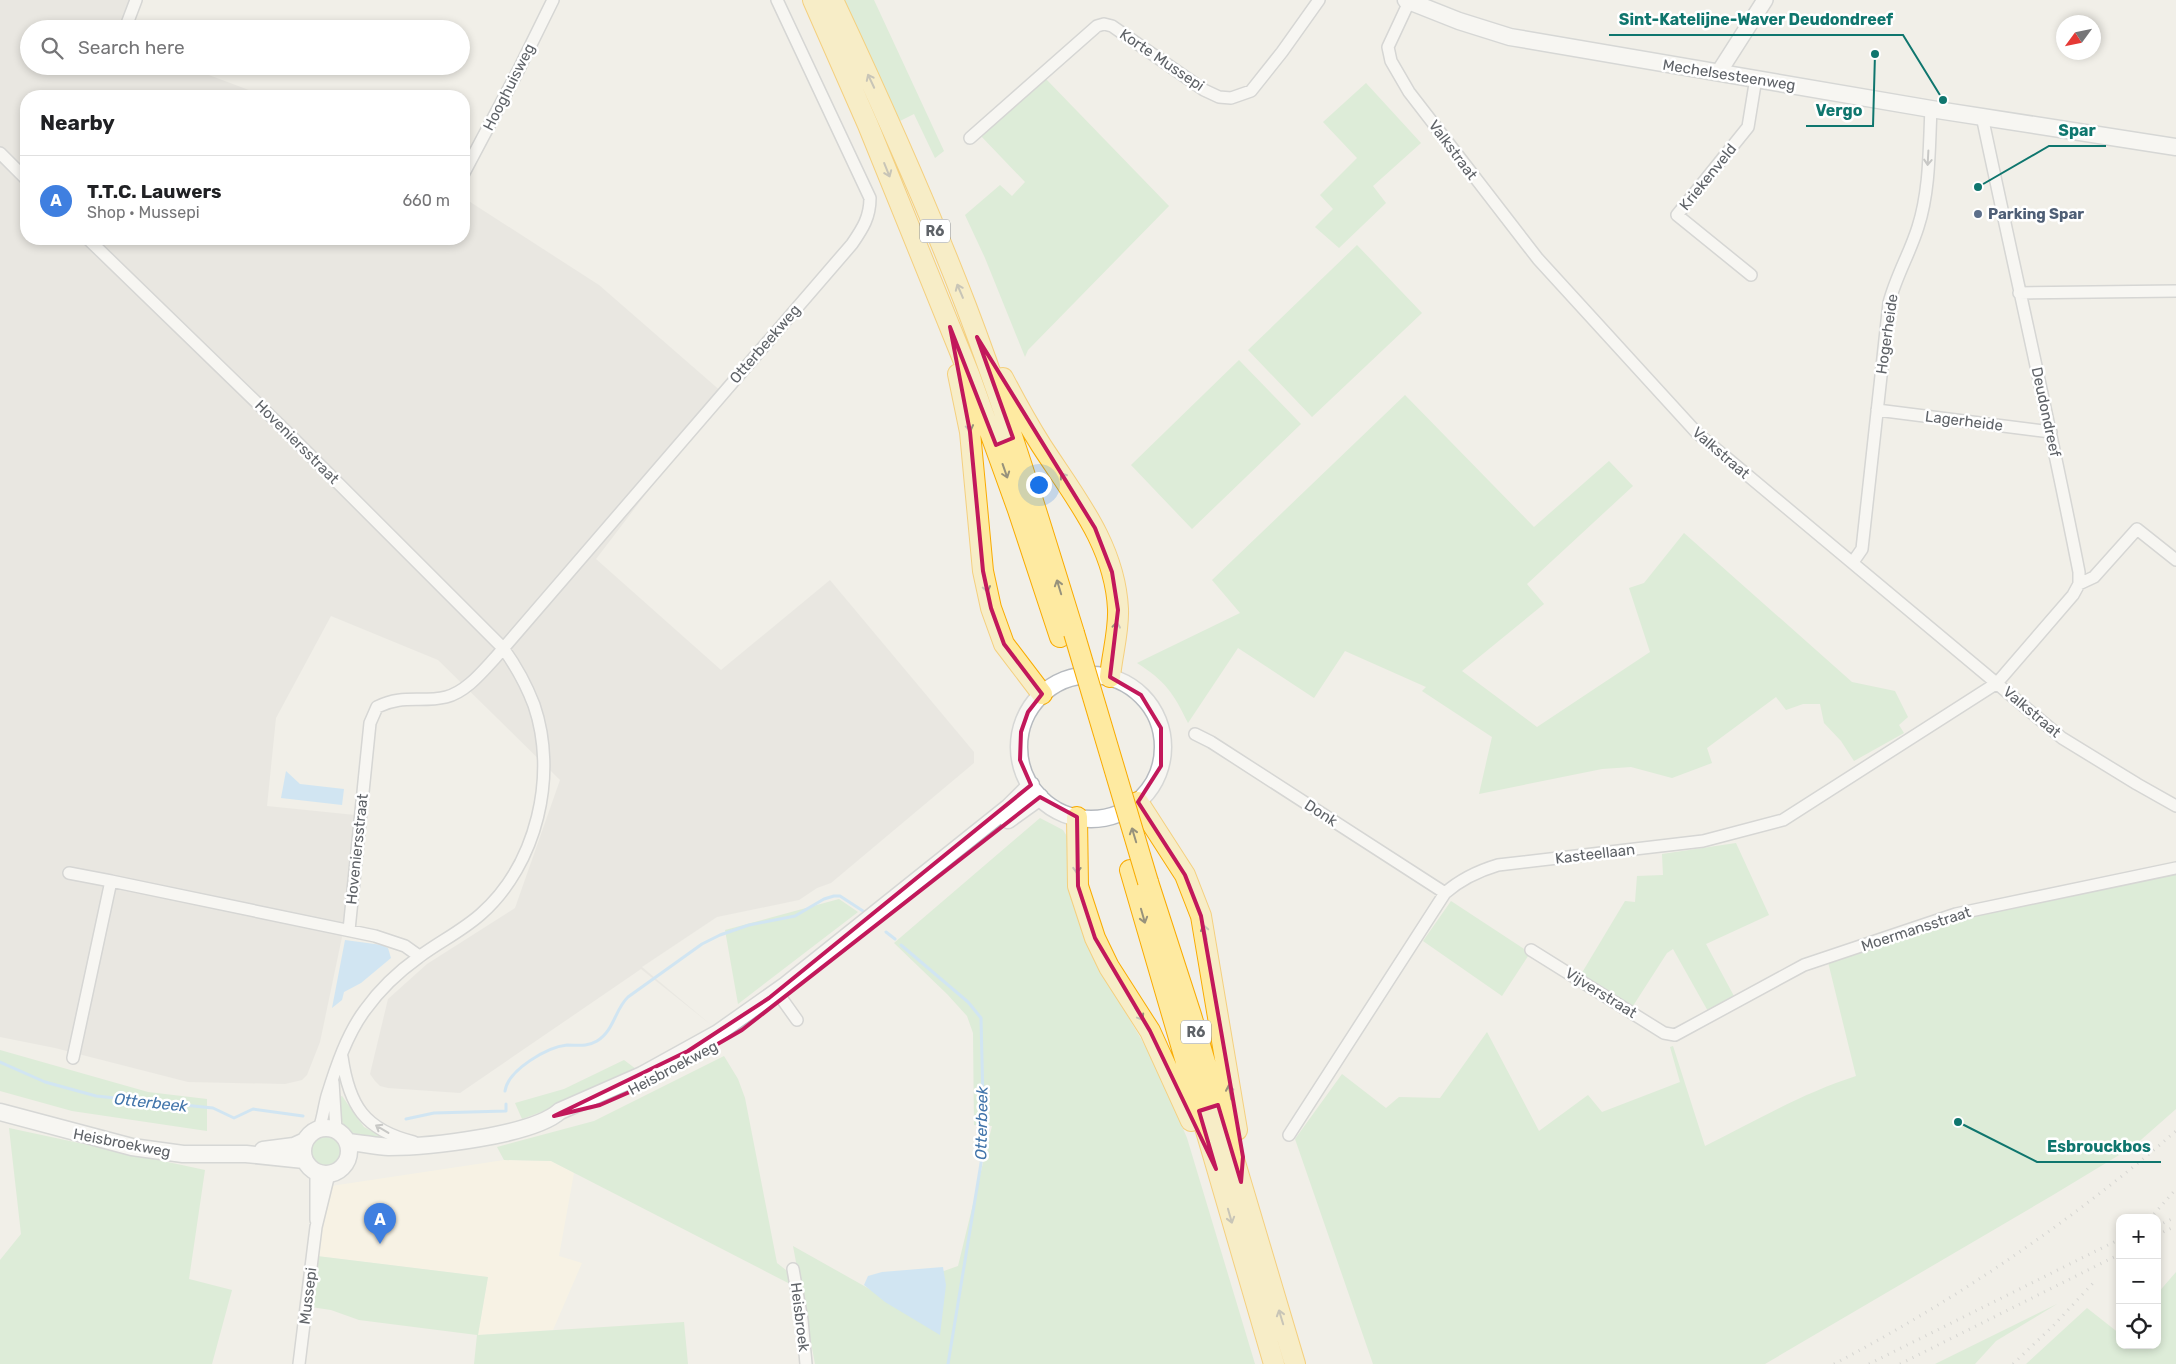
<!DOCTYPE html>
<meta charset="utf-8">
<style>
:root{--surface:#fff;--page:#f6f6f6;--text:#202124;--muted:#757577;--line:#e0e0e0;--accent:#ea4335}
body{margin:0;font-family:Rubik,sans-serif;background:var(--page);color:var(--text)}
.controls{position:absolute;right:15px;bottom:15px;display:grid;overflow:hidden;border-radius:10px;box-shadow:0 2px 8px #0003}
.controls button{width:45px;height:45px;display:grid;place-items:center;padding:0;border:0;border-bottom:1px solid var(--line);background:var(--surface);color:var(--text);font:25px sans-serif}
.compass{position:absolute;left:2056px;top:15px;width:45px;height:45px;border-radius:50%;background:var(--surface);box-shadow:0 2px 8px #0003;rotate:237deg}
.you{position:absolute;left:1038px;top:484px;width:18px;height:18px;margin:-12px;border:4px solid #fff;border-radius:50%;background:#1a73e8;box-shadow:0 0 0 8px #1a73e833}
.badge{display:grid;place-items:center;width:32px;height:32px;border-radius:50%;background:var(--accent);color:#fff;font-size:16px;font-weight:700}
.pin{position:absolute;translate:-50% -41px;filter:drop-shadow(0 1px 2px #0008)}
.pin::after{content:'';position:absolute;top:26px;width:18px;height:15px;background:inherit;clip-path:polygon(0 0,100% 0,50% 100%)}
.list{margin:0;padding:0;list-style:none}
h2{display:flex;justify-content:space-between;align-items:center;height:65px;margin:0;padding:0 20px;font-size:21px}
h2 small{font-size:16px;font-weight:400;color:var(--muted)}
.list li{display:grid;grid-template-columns:32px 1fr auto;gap:15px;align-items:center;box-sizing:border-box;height:90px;padding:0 20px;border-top:1px solid var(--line)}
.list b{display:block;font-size:19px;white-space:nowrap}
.list p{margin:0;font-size:16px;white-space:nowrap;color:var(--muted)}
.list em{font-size:16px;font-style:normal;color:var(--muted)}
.icon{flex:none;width:28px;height:28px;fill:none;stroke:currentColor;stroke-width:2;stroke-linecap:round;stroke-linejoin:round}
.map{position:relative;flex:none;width:2176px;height:1364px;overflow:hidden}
.search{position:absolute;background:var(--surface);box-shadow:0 2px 8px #0003;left:20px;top:20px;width:450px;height:55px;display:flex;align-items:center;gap:12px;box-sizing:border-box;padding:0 18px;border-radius:28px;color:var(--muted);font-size:19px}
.panel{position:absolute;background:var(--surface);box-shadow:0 2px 8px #0003;left:20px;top:90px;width:450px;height:155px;border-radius:20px}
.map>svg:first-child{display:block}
</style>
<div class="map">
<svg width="2176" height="1364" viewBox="0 0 2176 1364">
<rect width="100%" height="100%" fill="#f1efe8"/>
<path fill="#fef7e0" d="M504 1160 551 1161 574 1173 559 1256 582 1263 553 1330 478 1335 488 1277 317 1256 331 1186Z"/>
<path fill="#e0deda" d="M0 0H136L125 29H29V66H185L265 96H26V239H464V198L599 285 723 393 596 559 721 670 830 580 974 752V763L831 883 817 888 799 900 717 917 642 967 710 1024 641 969 460 1093 388 1088 380 1086 375 1081 370 1074 388 999 427 964 515 908 560 780 438 660 331 616 276 718 267 806 355 815 342 937 320 1042 307 1075 302 1080 285 1084 188 1082 55 1048 0 1037Z"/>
<path fill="#c5e8c5" d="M841 0H874L944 151 935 158 914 114 898 122Z
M1045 78 1169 206 1028 350 1025 357 985 258 965 215 1000 185 1012 196 1025 182 980 135Z
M1366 83 1421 143 1373 186 1386 203 1339 248 1315 227 1333 209 1320 195 1357 158 1323 122Z
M1357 245 1422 313 1312 417 1248 350Z
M1239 360 1301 424 1192 529 1131 465Z
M1405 395 1534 527 1609 461 1633 486 1527 584 1544 604 1462 671 1537 727 1650 652 1629 588 1644 583 1684 533 1852 682 1895 691 1908 717 1899 725 1904 733 1854 761 1841 741 1824 723 1820 704H1803L1786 710 1776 697 1707 748 1712 763 1672 778 1631 767 1602 769 1479 794 1492 737 1422 691 1426 687 1345 651 1314 698 1238 648 1188 723C1173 692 1165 681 1137 663L1240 613 1212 580Z
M1040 818 1063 830 1068 838 1070 887 1079 923 1096 962 1154 1061 1187 1138 1255 1364H815L793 1246 930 1323 941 1272 958 1266 992 1126 974 1125 973 1033 967 1016 947 994 894 943Z
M1736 843 1769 915 1706 944 1735 998 1709 1013 1673 949 1667 953 1631 1009 1580 976 1625 901 1635 902 1637 876 1663 875 1662 854Z
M2176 873V1109L2134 1146 2053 1195 1765 1364H1373L1295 1139 1342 1074 1386 1108 1399 1097 1440 1098 1487 1032 1539 1131 1588 1095 1602 1112 1680 1082 1670 1047 1673 1046 1705 1146C1755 1121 1803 1093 1856 1076L1828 962 1958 919Z
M839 899 858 912 738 1004 725 930Z
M1451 901 1530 953 1502 996 1423 941Z
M0 1050 148 1092 207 1099V1131L72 1111 0 1091Z
M724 1056 738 1079 745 1098 777 1263 791 1274 792 1285 551 1161 504 1160 497 1147 594 1121Z
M624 1060 636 1069 563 1104 522 1119 515 1103 564 1089Z
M342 1096 364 1127 388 1140 350 1135C340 1123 340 1113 339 1097Z
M9 1128 205 1170 189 1279 232 1290 212 1364H0V1260L21 1234Z
M309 1152a16 16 0 1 1 32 0a16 16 0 1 1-32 0Z
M317 1256 488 1277 478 1335 684 1322 688 1364H474L477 1335 359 1320 331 1310 311 1307Z
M2176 1272V1364H2026L2087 1308 2120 1334V1345H2157V1294Z
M2057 1304 1996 1341 1975 1364H1935Z"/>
<path fill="#aadaff" d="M286 771 300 784 344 789 342 805 281 798Z
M345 940 382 945 388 948 391 958 361 983 344 992 342 1000 332 1008Z
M943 1267 946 1285 940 1335 885 1302 864 1285 868 1276 882 1272Z"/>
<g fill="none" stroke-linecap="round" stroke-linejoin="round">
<path stroke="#aadaff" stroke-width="3" d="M886 932 895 939
M901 945 968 1002 981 1018 984 1145 948 1364
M0 1062 45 1082 96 1096 213 1108 234 1118 253 1109 303 1116
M505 1091C508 1070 547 1047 567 1045 578 1045 587 1047 597 1041 614 1031 615 1009 628 997L702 944 720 935 749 925 795 916 824 899 834 896H840L863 911
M406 1119 434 1113 506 1111V1104"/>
<g stroke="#b5b8bc" stroke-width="14">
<path id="minor" d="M1409 2 1388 47 1391 61 1409 92 1538 259 1697 433 2062 738 2137 784 2176 806
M125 29 136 0
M970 138 1097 26 1104 24 1112 26 1204 90 1219 97 1231 98 1251 91 1282 52 1319 0
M0 153 26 179
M464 173 518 71 553 0
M88 239 286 431 503 648C516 666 526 684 534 705 558 775 537 864 481 914 462 931 439 942 419 957 398 972 380 989 365 1010 347 1034 336 1067 327 1096 324 1107 323 1118 319 1129
M1751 275 1677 215 1748 127 1756 78
M2019 293 2176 291
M1877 410 2051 432
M1853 562 1862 549 1889 303C1896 276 1910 253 1918 227 1930 190 1929 148 1931 109
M2079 584 2094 577 2137 529 2176 560
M1195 734 1211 742 1445 893
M69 873 111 881
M349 930 370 723 377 707C403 694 421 703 446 697 466 692 482 672 495 658L852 244C863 228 870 217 870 198L777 0
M1531 950 1664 1033 1675 1035 1804 965 1956 914 2176 868
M777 992 797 1020
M342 1057C349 1105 364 1130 414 1142
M73 1058 111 881 375 936 405 946 419 956
M333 1082 336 1130
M1289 1135 1445 893C1461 879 1478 871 1498 865L1703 841 1783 820 1997 683 2073 595 2079 584V572C2049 419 2014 268 1982 116
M316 1220V1172
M793 1269 802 1320 806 1364
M299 1364 316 1227 329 1174"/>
</g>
<g stroke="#b5b8bc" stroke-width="18">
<path id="tertiary" d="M1719 72 1765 0"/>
</g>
<g stroke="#b6babf" stroke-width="19">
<path id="secondary" d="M1406 0 1459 21 1510 37 1931 109 2176 147
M1019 747a72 72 0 1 1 144 0a72 72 0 1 1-144 0Z
M1008 820 1040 797
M0 1112 132 1147 183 1154H246L304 1160
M303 1151a23 23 0 1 1 46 0a23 23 0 1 1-46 0Z
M347 1142C361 1143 375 1146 389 1147 427 1147 532 1136 560 1111L642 1075 718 1033 786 985 1009 807 1031 785
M263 1150 294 1146 305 1141"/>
</g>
<g stroke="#f9ab00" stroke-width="22">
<path id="trunk" d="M813 0 868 125 969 374 1018 510 1060 637
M833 0C880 100 926 202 966 306 1007 413 1040 523 1074 633
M958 374 970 432 983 571 991 608 1004 644 1042 694
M1003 378C1015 401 1027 423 1041 445 1074 496 1115 545 1118 609 1119 631 1112 655 1110 677
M1138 802 1185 875 1201 916 1237 1130
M1077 817 1078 886 1095 938 1109 967 1150 1031 1191 1121
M1130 870 1274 1364
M1148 882 1191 1015 1295 1364"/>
</g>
<use href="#minor" stroke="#fff" stroke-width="11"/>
<use href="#tertiary" stroke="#fff" stroke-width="15"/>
<use href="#secondary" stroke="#fff" stroke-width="16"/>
<use href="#trunk" stroke="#feeaa1" stroke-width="20"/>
<path stroke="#b6b7b8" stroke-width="3" stroke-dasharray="1 6" stroke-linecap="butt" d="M2154 1214 2176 1189
M2157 1226 2176 1217
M2157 1235 2176 1226
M1834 1364C1956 1300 2072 1221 2176 1131
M1869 1364 2120 1239
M1900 1364 2120 1254
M2013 1364 2053 1326 2096 1280"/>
<g stroke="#f9ab00" stroke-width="22" stroke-linecap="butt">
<path id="trunk-bridge" d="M1074 633 1148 882"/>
</g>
<use href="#trunk-bridge" stroke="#feeaa1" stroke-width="20"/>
</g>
<defs><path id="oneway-shaft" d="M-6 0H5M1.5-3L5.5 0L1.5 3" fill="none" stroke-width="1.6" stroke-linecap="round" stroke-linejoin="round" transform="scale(1.25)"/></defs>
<g stroke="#97927c">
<use href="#oneway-shaft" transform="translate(871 81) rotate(-115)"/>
<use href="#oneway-shaft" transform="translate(887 170) rotate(68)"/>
<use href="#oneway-shaft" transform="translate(960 291) rotate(-113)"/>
<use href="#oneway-shaft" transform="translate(969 424) rotate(78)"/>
<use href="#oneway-shaft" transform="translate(1005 471) rotate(71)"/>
<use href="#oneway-shaft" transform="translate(1065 479) rotate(-125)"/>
<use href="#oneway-shaft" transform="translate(986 585) rotate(78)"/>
<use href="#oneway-shaft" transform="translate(1059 587) rotate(-107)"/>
<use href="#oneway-shaft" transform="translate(1116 629) rotate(-83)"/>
<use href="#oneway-shaft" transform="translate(1134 835) rotate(-107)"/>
<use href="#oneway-shaft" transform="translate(1077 866) rotate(91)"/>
<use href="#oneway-shaft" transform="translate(1143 916) rotate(74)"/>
<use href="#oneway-shaft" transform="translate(1205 932) rotate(-103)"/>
<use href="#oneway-shaft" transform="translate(1139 1014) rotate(57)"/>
<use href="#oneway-shaft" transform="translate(1230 1092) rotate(-100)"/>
<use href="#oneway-shaft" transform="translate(1230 1216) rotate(74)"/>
<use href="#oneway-shaft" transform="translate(1281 1317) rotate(-107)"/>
</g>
<g stroke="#979a9d">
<use href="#oneway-shaft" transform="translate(1928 158) rotate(93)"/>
<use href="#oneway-shaft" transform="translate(382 1129) rotate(-149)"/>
</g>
<path d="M0 0H2176V1364H0ZM950 327 996 445 1013 438 977 337 1095 528 1112 572 1118 610 1110 677 1141 695 1161 728V766L1138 802 1185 875 1201 916 1243 1157 1241 1182 1218 1105 1199 1111 1216 1169 1150 1031 1095 938 1078 886 1077 817 1040 797 742 1030 648 1084 600 1105 554 1116 688 1051 769 998 1031 785 1020 760 1021 732 1028 712 1042 694 1004 644 991 608 983 571 970 432Z" fill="#f1efe8" fill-opacity=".55" fill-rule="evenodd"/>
<path fill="none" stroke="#c2185b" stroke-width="4" stroke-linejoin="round" d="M950 327 996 445 1013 438 977 337 1095 528 1112 572 1118 610 1110 677 1141 695 1161 728V766L1138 802 1185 875 1201 916 1243 1157 1241 1182 1218 1105 1199 1111 1216 1169 1150 1031 1095 938 1078 886 1077 817 1040 797 742 1030 648 1084 600 1105 554 1116 688 1051 769 998 1031 785 1020 760 1021 732 1028 712 1042 694 1004 644 991 608 983 571 970 432Z"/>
<circle fill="#5c6f8a" stroke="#fff" stroke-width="2" cx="1978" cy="214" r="5"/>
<g text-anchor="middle" stroke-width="5" stroke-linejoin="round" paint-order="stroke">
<g fill="#fff" stroke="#8f9295" stroke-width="1">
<rect x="920" y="219.5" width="30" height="23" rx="4"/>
<rect x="1181" y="1020.5" width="30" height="23" rx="4"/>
</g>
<g font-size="14" font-weight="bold" fill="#5f6368">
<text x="935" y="236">R6</text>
<text x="1196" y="1037">R6</text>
</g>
<g font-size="15" fill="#5f6368" stroke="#fff">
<text transform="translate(1162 60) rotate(34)" y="5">Korte Mussepi</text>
<text transform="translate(1729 75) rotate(9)" y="5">Mechelsesteenweg</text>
<text transform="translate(509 87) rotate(-63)" y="5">Hooghuisweg</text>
<text transform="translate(1453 150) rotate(53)" y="5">Valkstraat</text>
<text transform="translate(1708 177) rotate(-51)" y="5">Kriekenveld</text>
<text transform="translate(1887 334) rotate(-82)" y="5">Hogerheide</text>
<text transform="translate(765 344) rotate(-49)" y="5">Otterbeekweg</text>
<text transform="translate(2046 412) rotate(78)" y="5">Deudondreef</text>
<text transform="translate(1964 421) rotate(7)" y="5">Lagerheide</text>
<text transform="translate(297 442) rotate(45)" y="5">Hoveniersstraat</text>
<text transform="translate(1721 453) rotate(41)" y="5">Valkstraat</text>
<text transform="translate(2032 712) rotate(40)" y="5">Valkstraat</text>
<text transform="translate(1321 813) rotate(33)" y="5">Donk</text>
<text transform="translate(357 849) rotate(-84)" y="5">Hoveniersstraat</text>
<text transform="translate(1595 854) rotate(-7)" y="5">Kasteellaan</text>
<text transform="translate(1916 929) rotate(-18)" y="5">Moermansstraat</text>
<text transform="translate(1601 993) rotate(32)" y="5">Vijverstraat</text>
<text transform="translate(673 1068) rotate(-28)" y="5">Heisbroekweg</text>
<text transform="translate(122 1143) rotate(11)" y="5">Heisbroekweg</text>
<text transform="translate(308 1296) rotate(-83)" y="5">Mussepi</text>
<text transform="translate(800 1317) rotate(83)" y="5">Heisbroek</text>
</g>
<g font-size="15" font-weight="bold" fill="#4e5e75" stroke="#fff" text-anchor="start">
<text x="1988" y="219">Parking Spar</text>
</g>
<g font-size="16" font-style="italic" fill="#4174aa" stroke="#fff">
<text transform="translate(151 1102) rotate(6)" y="6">Otterbeek</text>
<text transform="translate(981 1123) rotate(-89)" y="6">Otterbeek</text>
</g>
</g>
<path fill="none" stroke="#0f766e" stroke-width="2" d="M1943 100L1903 35H1609M1875 54L1873 126H1806M1978 187L2049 146H2106M1958 1122L2037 1162H2161"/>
<g fill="#0f766e" stroke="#fff" stroke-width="2">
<circle cx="1943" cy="100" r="5"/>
<circle cx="1875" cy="54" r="5"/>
<circle cx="1978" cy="187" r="5"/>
<circle cx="1958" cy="1122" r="5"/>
</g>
<g font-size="16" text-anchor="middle" font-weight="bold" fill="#0f766e" stroke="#fff" stroke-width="5" stroke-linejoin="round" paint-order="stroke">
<text x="1756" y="25">Sint-Katelijne-Waver Deudondreef</text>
<text x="1839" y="116">Vergo</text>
<text x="2077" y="136">Spar</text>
<text x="2099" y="1152">Esbrouckbos</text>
</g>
</svg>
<div class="controls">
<button>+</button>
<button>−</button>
<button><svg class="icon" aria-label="locate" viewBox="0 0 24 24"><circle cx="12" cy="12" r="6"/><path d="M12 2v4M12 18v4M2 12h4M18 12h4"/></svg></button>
</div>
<svg class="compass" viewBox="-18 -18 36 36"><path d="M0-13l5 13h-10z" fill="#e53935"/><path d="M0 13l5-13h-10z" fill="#757577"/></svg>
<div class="you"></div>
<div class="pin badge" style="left:380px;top:1244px;background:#3f7fe0">A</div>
<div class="search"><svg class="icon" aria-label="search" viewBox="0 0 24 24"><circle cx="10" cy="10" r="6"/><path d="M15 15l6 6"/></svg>Search here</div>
<section class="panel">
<h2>Nearby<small></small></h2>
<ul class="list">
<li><span class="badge" style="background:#3f7fe0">A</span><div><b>T.T.C. Lauwers</b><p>Shop · Mussepi</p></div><em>660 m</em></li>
</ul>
</section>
</div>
